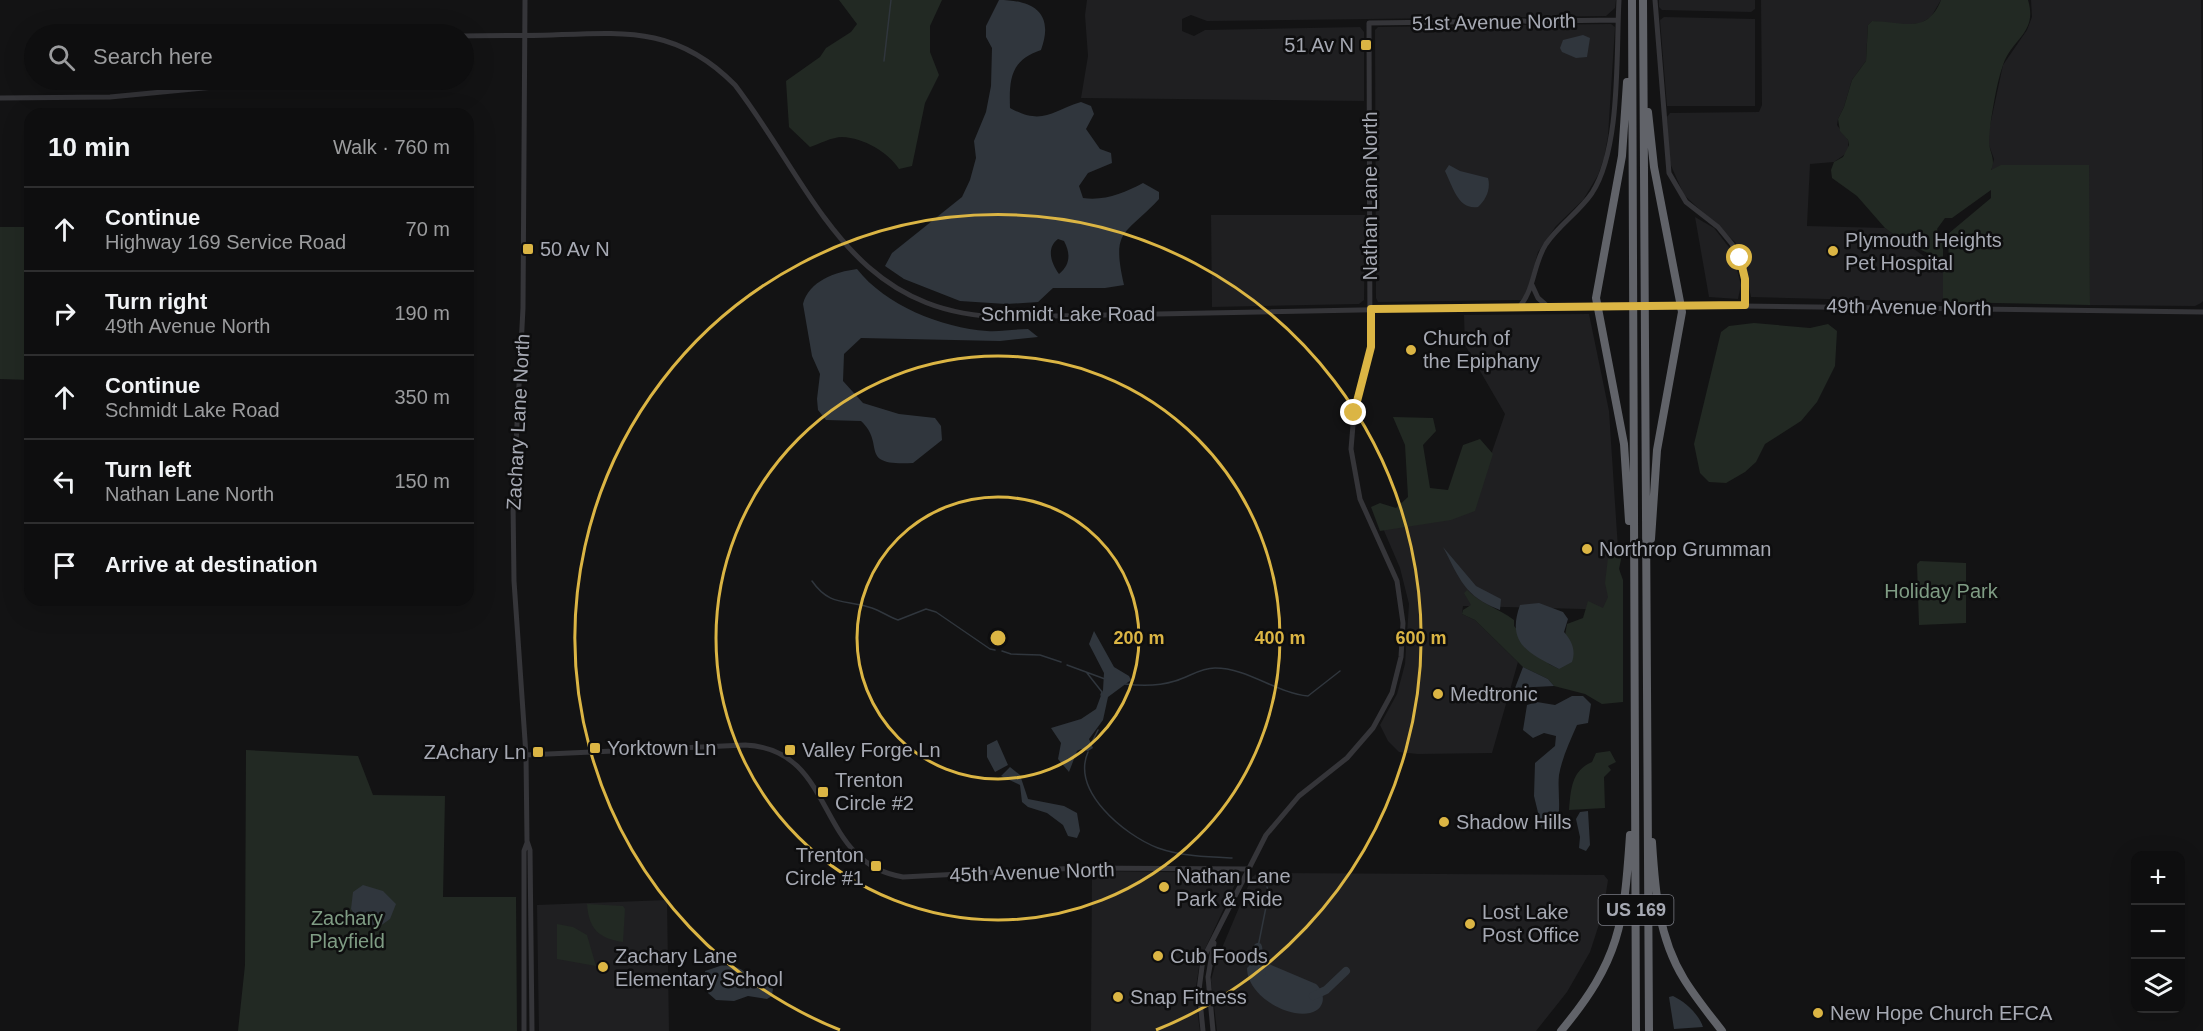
<!DOCTYPE html>
<meta charset="utf-8">
<style>
:root{--surface:#0e0e0f;--page:#1c1c1d;--text:#f1f3f6;--muted:#9b9c9e;--line:#2e2e2f}
body{margin:0;font-family:Arial,sans-serif;background:var(--page);color:var(--text)}
.controls{position:absolute;right:18px;bottom:18px;display:grid;overflow:hidden;border-radius:12px;box-shadow:0 6px 24px #0002}
.controls button{width:54px;height:54px;display:grid;place-items:center;padding:0;border:0;border-bottom:2px solid var(--line);background:var(--surface);color:var(--text);font:30px sans-serif}
.stop{position:absolute;width:18px;height:18px;margin:-14px;border:4px solid #dbb544;border-radius:50%;background:#fff}
.stop.end{background:#dbb544;border-color:#fff;box-shadow:0 2px 6px #0008}
.list{margin:0;padding:0;list-style:none}
h2{display:flex;justify-content:space-between;align-items:center;height:78px;margin:0;padding:0 24px;font-size:26px}
h2 small{font-size:20px;font-weight:400;color:var(--muted)}
.list li{display:grid;grid-template-columns:39px 1fr auto;gap:18px;align-items:center;box-sizing:border-box;height:84px;padding:0 24px;border-top:2px solid var(--line)}
.list b{display:block;font-size:22px;white-space:nowrap}
.list p{margin:0;font-size:20px;white-space:nowrap;color:var(--muted)}
.list em{font-size:20px;font-style:normal;color:var(--muted)}
.icon{flex:none;width:33px;height:33px;fill:none;stroke:currentColor;stroke-width:2;stroke-linecap:round;stroke-linejoin:round}
.map{position:relative;flex:none;width:2203px;height:1031px;overflow:hidden}
.search{position:absolute;background:var(--surface);box-shadow:0 6px 24px #0002;left:24px;top:24px;width:450px;height:66px;display:flex;align-items:center;gap:15px;box-sizing:border-box;padding:0 21px;border-radius:33px;color:var(--muted);font-size:22px}
.panel{position:absolute;background:var(--surface);box-shadow:0 6px 24px #0002;left:24px;top:108px;width:450px;height:498px;border-radius:18px}
.map>svg:first-child{display:block}
</style>
<div class="map">
<svg width="2203" height="1031" viewBox="0 0 2203 1031">
<rect width="100%" height="100%" fill="#131314"/>
<path fill="#1f1f21" d="M1087 0H1616L1615 8 1606 16 1207 21 1191 15 1182 19V31L1194 36 1205 30 1360 27 1364 32V101L1081 98 1088 56 1085 15Z
M1659 0H1755V9L1751 12 1662 10 1659 7Z
M1761 0H1941L1931 17 1921 23 1905 25 1872 21 1868 25 1866 61 1852 80 1844 107 1838 119 1837 125 1848 140V152L1834 162 1810 164 1807 226 1885 228 1943 270V302L1751 297 1743 258 1736 243 1684 195 1669 161 1667 117 1670 113 1759 112 1762 105Z
M2031 0H2201L2203 301 2201 303 2195 306 2090 305 2088 166 1991 171 1994 159 1989 145V130L2003 65 2027 30 2032 17Z
M1664 17 1755 19V106H1667L1660 20Z
M1611 24 1615 27 1608 136 1604 158 1598 175 1583 200 1556 226 1538 252 1526 296 1521 300 1378 302 1376 298 1375 30 1378 27Z
M1211 215H1365L1364 300 1359 304 1212 307Z
M1695 217 1714 228 1732 251 1741 285 1738 299 1709 297Z
M1589 314 1609 411 1622 610 1463 606 1462 614 1475 620 1518 662 1492 753 1418 754 1399 752 1388 741 1380 725 1397 694 1405 664 1409 604 1400 568 1382 526 1474 504 1505 414 1465 345 1464 315Z
M1092 871 1234 873 1237 875V880L1200 960 1195 994 1200 1031H1091Z
M1258 873 1604 875 1608 880 1603 912 1590 952 1567 992 1536 1031H1217L1211 980 1216 962 1252 877Z
M667 900 669 1031H539L537 905Z"/>
<path fill="#222923" d="M839 0H942L930 26V52L939 75 925 103 912 166 899 169C888 152 864 138 842 137 832 137 819 144 810 147L789 127 786 81 820 57 826 48 851 32 857 24Z
M1941 0H2028C2038 33 2012 38 2003 65 1997 82 1994 102 1991 120 1990 128 1989 135 1989 143 1990 153 1996 160 1991 170L2001 165H2089L2090 305 1943 302V270L1949 266 1948 234 1991 198V190L1952 218H1945L1937 229 1943 244V260L1904 242 1885 228 1857 196 1832 178 1831 170 1834 162 1843 157 1849 145 1848 140 1840 131 1838 119 1844 107 1852 80 1866 61 1868 25 1872 21C1900 21 1927 36 1941 0Z
M0 227H30V380L0 379Z
M1754 323 1810 328 1828 324 1837 331 1835 366 1817 402 1801 421 1765 444 1756 462 1745 472 1726 483 1709 482 1700 473 1694 444 1721 332 1729 326Z
M1393 417 1433 418 1436 431 1423 445 1430 488 1448 490 1463 445 1480 439 1493 454 1475 511 1451 520 1380 531 1371 507 1380 503 1396 508 1408 497 1405 445Z
M1610 541 1623 550 1619 569 1623 580V702L1602 704 1585 694 1554 686 1548 679 1523 667 1475 620 1462 614 1463 610 1471 605 1464 593 1467 590C1481 604 1498 608 1514 620V626L1549 664 1559 669 1567 624 1583 618 1588 601 1603 608 1608 597 1605 583Z
M1920 561 1966 563V623L1919 625 1917 564Z
M246 750 358 756 373 795 445 796 443 897H516L517 1031H238L245 965Z
M1610 751 1616 762 1608 766 1611 770 1604 777 1605 808 1569 810C1571 790 1571 771 1592 762L1596 753Z
M587 904 623 906 625 909 623 942C598 938 589 929 587 904Z
M557 924 573 927 587 935 596 966 557 959Z"/>
<path fill="#30363d" fill-rule="evenodd" d="M999 0C1032 0 1055 12 1041 50 1011 60 1009 78 1010 108 1043 126 1051 111 1081 102L1091 106 1094 114 1086 129 1100 149 1111 153 1112 163 1088 173 1079 186 1083 198C1105 201 1124 193 1143 183L1159 192V199C1125 236 1111 228 1124 285L1105 288H1053L1038 302 1006 304 960 301 904 279 885 266 892 253 962 197 970 180 976 158 974 141 986 112 991 86 992 48 986 37V26ZM1058 239 1064 241C1071 254 1070 265 1059 274 1051 263 1046 248 1058 239Z
M1583 35 1590 38 1587 57 1576 58 1562 52 1560 48 1563 40Z
M1449 165 1460 171 1488 178C1491 189 1486 200 1478 207 1458 210 1453 187 1445 171Z
M857 269C885 305 942 328 987 331 1000 332 1015 329 1028 329L1038 337 1000 341 861 338 844 354 843 381 863 403 899 414 935 418 941 426 942 440 913 463C856 466 887 445 861 421L826 420 818 410 817 399 820 374 812 356 803 304C809 281 835 272 857 269Z
M1443 547 1476 586 1501 599 1500 610C1464 596 1460 579 1443 547Z
M1539 603 1563 612 1568 619 1564 632C1572 641 1576 650 1572 662L1559 669C1529 653 1506 644 1520 605Z
M1094 631 1114 667 1129 676 1131 680 1108 697 1103 720 1089 739 1093 748 1088 751 1081 749 1077 751 1069 772 1058 759 1061 743 1051 728 1081 719 1096 709 1103 690 1104 673 1089 644Z
M1523 667 1548 679 1554 686 1515 688Z
M1572 696H1583L1591 704 1588 723 1577 725C1570 741 1562 758 1559 775 1557 793 1563 813 1554 830L1542 829 1534 796 1535 763 1555 746 1556 736 1544 733 1533 738 1523 730 1527 705 1537 702 1555 705Z
M997 740 1008 765 995 772 987 757V745Z
M1010 767 1020 775 1028 799 1064 806 1077 813 1080 831 1077 838 1068 836 1063 825 1047 813 1028 807 1022 802 1020 785 1001 776Z
M1588 811 1590 845 1586 851 1579 848 1580 837 1576 819 1580 812Z
M363 885 383 891 396 904 390 919 376 929 361 923 351 909 353 892Z
M1262 961 1316 984C1326 993 1326 1009 1310 1013 1285 1018 1247 994 1247 968L1253 962Z
M723 965C741 967 749 970 749 988L758 982 770 984 773 988 772 996 767 999 748 996 734 1001 716 1000 708 993 705 971Z
M1673 996C1684 1001 1699 1014 1703 1027L1674 1029 1669 997Z"/>
<g fill="none" stroke-linecap="round" stroke-linejoin="round">
<path stroke="#30363d" stroke-width="1.5" d="M884 61 891 0
M812 581C830 607 846 599 872 608 881 611 889 617 898 620L926 609 936 612 990 649 995 650
M1002 651 1011 654 1040 655 1061 662
M1067 665 1105 679
M1087 673 1102 692 1101 695
M1125 684C1141 686 1159 686 1175 681 1189 677 1200 668 1215 668 1248 668 1276 693 1308 696L1340 671
M1091 744 1098 730
M1088 752C1071 791 1124 835 1158 848 1180 856 1208 857 1232 858
M1258 947 1269 892 1267 887"/>
<path stroke="#30363d" stroke-width="8" d="M1258 947 1262 972
M1313 996 1326 990 1346 971"/>
<path stroke="#353539" stroke-width="5" d="M525 0 523 308 513 502 514 581 526 755 527 841 530 850 532 1031
M1655 0 1669 173 1686 202 1718 227 1732 244 1743 269 1745 305
M464 36C493 35 522 36 552 35 627 32 678 27 735 85 815 190 849 314 1004 317L1614 305
M0 98 110 97 287 80
M1532 285 1538 298 1546 305
M1664 305 2203 312
M1520 306C1535 288 1533 264 1546 244 1559 225 1579 212 1592 193 1621 148 1616 55 1619 0
M526 755 745 745C838 749 814 863 903 877L1078 868 1249 869
M524 1031V851L527 843
M1203 1031 1199 990 1203 959 1266 835 1299 796 1347 758 1373 728 1392 693 1401 657 1403 623 1397 581 1360 499 1351 449 1354 413 1370 347 1369 23 1618 20
M1213 1031 1208 977 1214 943"/>
<path stroke="#616369" stroke-width="8" d="M1632 0 1636 1031
M1643 0 1649 1031
M1627 82 1622 156 1596 298 1624 444 1629 521
M1648 112 1654 167 1682 312 1657 450 1651 539
M1652 842C1655 889 1658 937 1684 979 1695 997 1709 1014 1722 1031
M1561 1031C1620 960 1624 924 1630 835"/>
<path stroke="#353539" stroke-width="5" d="M1614 305H1664"/>
</g>
<g fill="none" stroke-linecap="round" stroke-linejoin="round">
<path stroke="#dbb544" stroke-width="8" d="M1354 413 1371 347V309L1745 305V279L1740 258"/>
</g>
<g fill="none" stroke="#dbb544" stroke-width="3">
<circle cx="998" cy="638" r="141"/>
<circle cx="998" cy="638" r="282"/>
<path d="M840 1030A423 423 0 1 1 1156 1030"/>
</g>
<g fill="#dbb544" stroke="#0e0e0f" stroke-width="2">
<rect x="1360" y="39" width="12" height="12" rx="3"/>
<rect x="522" y="243" width="12" height="12" rx="3"/>
<circle cx="1833" cy="251" r="6"/>
<circle cx="1411" cy="350" r="6"/>
<circle cx="1587" cy="549" r="6"/>
<circle cx="1438" cy="694" r="6"/>
<rect x="589" y="742" width="12" height="12" rx="3"/>
<rect x="784" y="744" width="12" height="12" rx="3"/>
<rect x="532" y="746" width="12" height="12" rx="3"/>
<rect x="817" y="786" width="12" height="12" rx="3"/>
<circle cx="1444" cy="822" r="6"/>
<rect x="870" y="860" width="12" height="12" rx="3"/>
<circle cx="1164" cy="887" r="6"/>
<circle cx="1470" cy="924" r="6"/>
<circle cx="1158" cy="956" r="6"/>
<circle cx="603" cy="967" r="6"/>
<circle cx="1118" cy="997" r="6"/>
<circle cx="1818" cy="1013" r="6"/>
</g>
<g text-anchor="middle" stroke-width="5" stroke-linejoin="round" paint-order="stroke">
<rect fill="#0e0e0f" stroke="#787a82" stroke-width="1.5" x="1598.5" y="895" width="75" height="30" rx="4.5"/>
<g font-size="18" font-weight="bold" fill="#a6a9b3">
<text x="1636" y="916">US 169</text>
</g>
<g font-size="20" fill="#a6a9b3" stroke="#0e0e0f">
<text transform="translate(1494 22) rotate(-1)" y="7">51st Avenue North</text>
<text transform="translate(1370 196) rotate(-90)" y="7">Nathan Lane North</text>
<text transform="translate(1909 307) rotate(1)" y="7">49th Avenue North</text>
<text x="1068" y="321">Schmidt Lake Road</text>
<text transform="translate(518 422) rotate(-87)" y="7">Zachary Lane North</text>
<text transform="translate(1032 872) rotate(-2)" y="7">45th Avenue North</text>
</g>
<g font-size="20" fill="#a6a9b3" stroke="#0e0e0f" text-anchor="start">
<text x="1354" y="52" text-anchor="end">51 Av N</text>
<text x="1845" y="247">Plymouth Heights<tspan x="1845" dy="23">Pet Hospital</tspan></text>
<text x="540" y="256">50 Av N</text>
<text x="1423" y="345">Church of<tspan x="1423" dy="23">the Epiphany</tspan></text>
<text x="1599" y="556">Northrop Grumman</text>
<text x="1450" y="701">Medtronic</text>
<text x="607" y="755">Yorktown Ln</text>
<text x="802" y="757">Valley Forge Ln</text>
<text x="526" y="759" text-anchor="end">ZAchary Ln</text>
<text x="835" y="787">Trenton<tspan x="835" dy="23">Circle #2</tspan></text>
<text x="1456" y="829">Shadow Hills</text>
<text x="864" y="862" text-anchor="end">Trenton<tspan x="864" dy="23">Circle #1</tspan></text>
<text x="1176" y="883">Nathan Lane<tspan x="1176" dy="23">Park &amp; Ride</tspan></text>
<text x="1482" y="919">Lost Lake<tspan x="1482" dy="23">Post Office</tspan></text>
<text x="615" y="963">Zachary Lane<tspan x="615" dy="23">Elementary School</tspan></text>
<text x="1170" y="963">Cub Foods</text>
<text x="1130" y="1004">Snap Fitness</text>
<text x="1830" y="1020">New Hope Church EFCA</text>
</g>
<g font-size="20" fill="#7f9c84" stroke="#0e0e0f">
<text x="1941" y="598">Holiday Park</text>
<text x="347" y="925">Zachary<tspan x="347" dy="23">Playfield</tspan></text>
</g>
</g>
<circle cx="998" cy="638" r="9" fill="#dbb544" stroke="#0e0e0f" stroke-width="3"/>
<g font-size="18" text-anchor="middle" font-weight="bold" fill="#dbb544" stroke="#0e0e0f" stroke-width="5" stroke-linejoin="round" paint-order="stroke">
<text x="1139" y="644">200 m</text>
<text x="1280" y="644">400 m</text>
<text x="1421" y="644">600 m</text>
</g>
</svg>
<div class="controls">
<button>+</button>
<button>−</button>
<button><svg class="icon" aria-label="layers" viewBox="0 0 24 24"><path d="M12 4l9 5-9 5-9-5zM3 14l9 5 9-5"/></svg></button>
</div>
<div class="stop" style="left:1740px;top:258px"></div>
<div class="stop end" style="left:1354px;top:413px"></div>
<div class="search"><svg class="icon" aria-label="search" viewBox="0 0 24 24"><circle cx="10" cy="10" r="6"/><path d="M15 15l6 6"/></svg>Search here</div>
<section class="panel">
<h2>10 min<small>Walk · 760 m</small></h2>
<ul class="list">
<li><svg class="icon" aria-label="ahead" viewBox="0 0 24 24"><path d="M12 20V5M6 11l6-6 6 6"/></svg><div><b>Continue</b><p>Highway 169 Service Road</p></div><em>70 m</em></li>
<li><svg class="icon" aria-label="right" viewBox="0 0 24 24"><path d="M7 20v-9h11M14 6l5 5-5 5"/></svg><div><b>Turn right</b><p>49th Avenue North</p></div><em>190 m</em></li>
<li><svg class="icon" aria-label="ahead" viewBox="0 0 24 24"><path d="M12 20V5M6 11l6-6 6 6"/></svg><div><b>Continue</b><p>Schmidt Lake Road</p></div><em>350 m</em></li>
<li><svg class="icon" aria-label="left" viewBox="0 0 24 24"><path d="M17 20v-9H6M10 6l-5 5 5 5"/></svg><div><b>Turn left</b><p>Nathan Lane North</p></div><em>150 m</em></li>
<li><svg class="icon" aria-label="arrive" viewBox="0 0 24 24"><path d="M6 21V4h12l-3 4 3 4H6"/></svg><div><b>Arrive at destination</b></div></li>
</ul>
</section>
</div>
